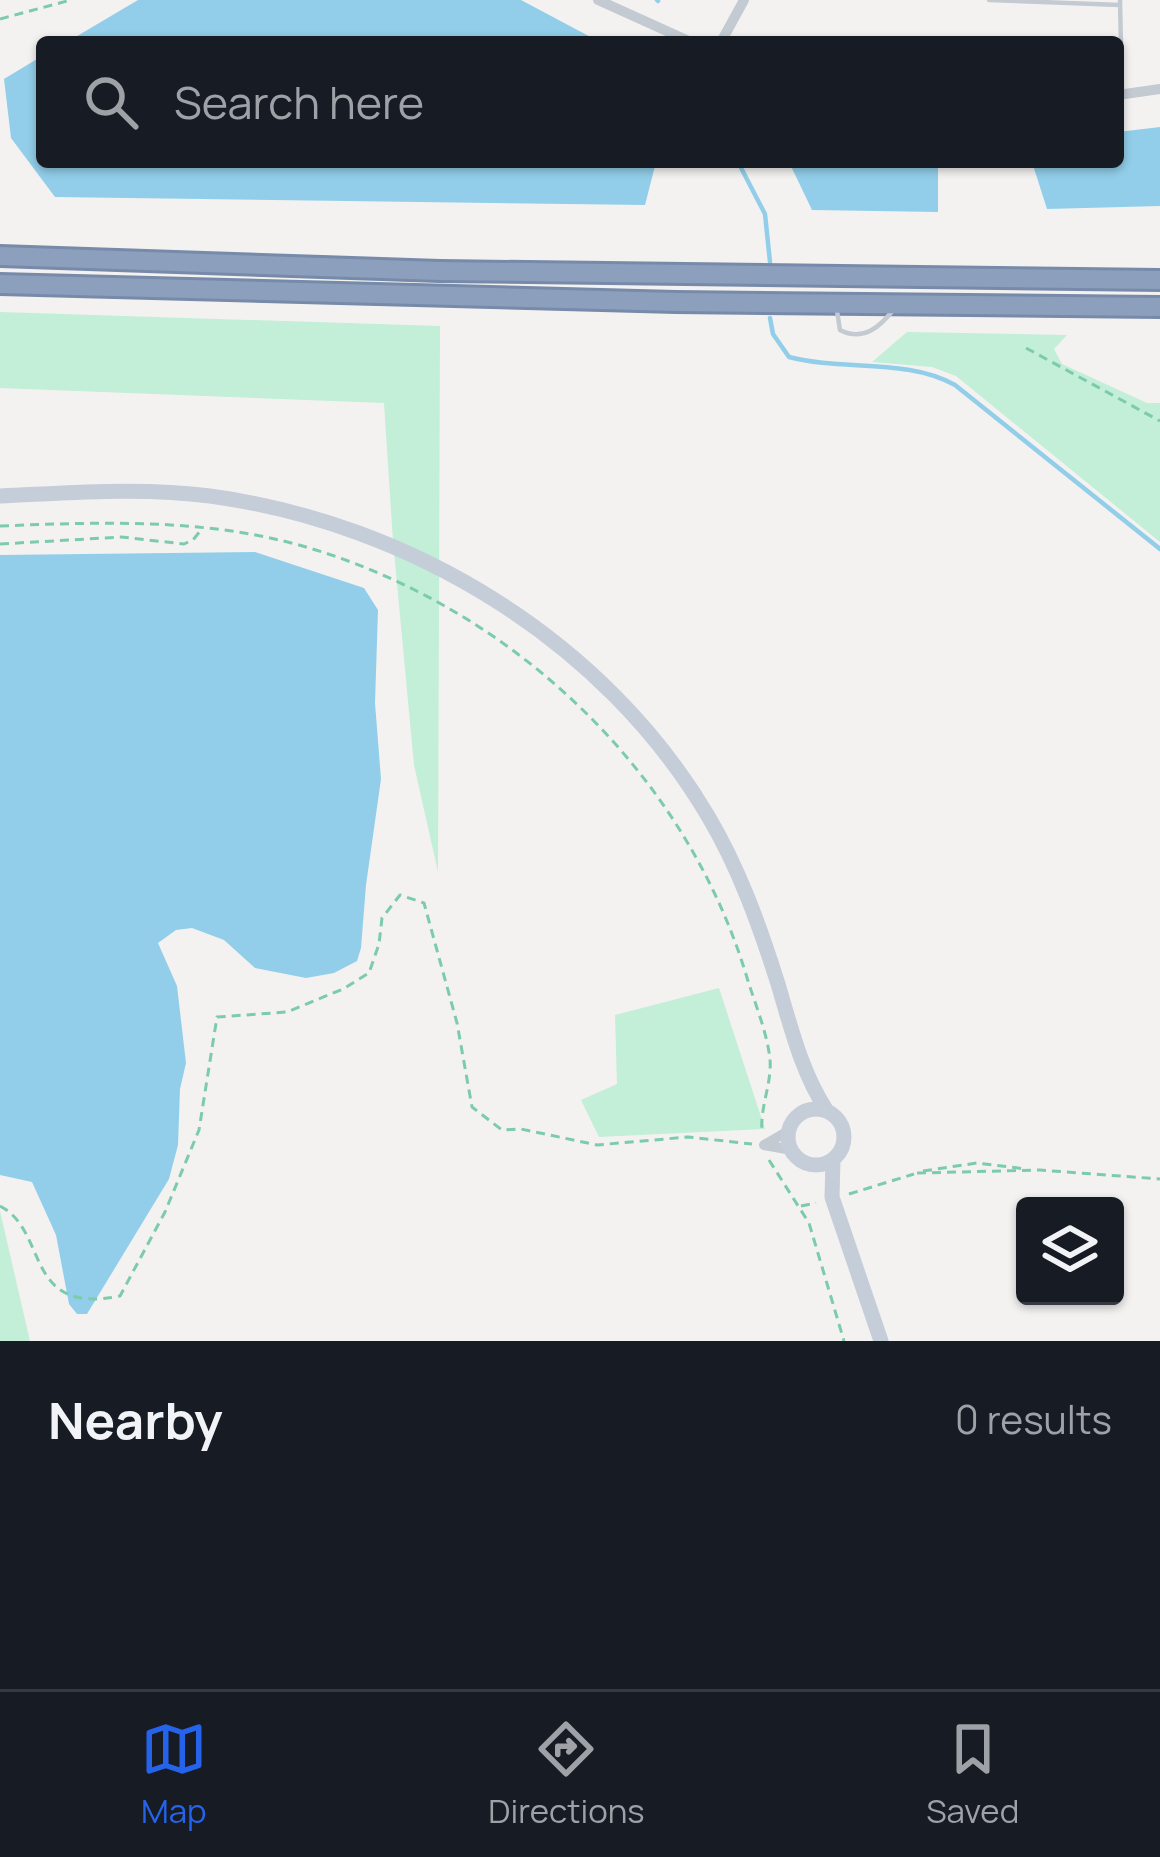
<!DOCTYPE html>
<style>
:root{--surface:#171b24;--page:#20242c;--text:#f1f3f6;--muted:#9ea1a6;--line:#363941;--accent:#2563eb}
body{margin:0;font-family:Manrope,sans-serif;background:var(--page);color:var(--text)}
.controls{position:absolute;right:36px;bottom:36px;display:grid;overflow:hidden;border-radius:12px;box-shadow:0 3px 9px #0004}
.controls button{width:108px;height:108px;display:grid;place-items:center;padding:0;border:0;border-bottom:3px solid var(--line);background:var(--surface);color:var(--text);font:60px sans-serif}
.list{margin:0;padding:0;list-style:none}
h2{display:flex;justify-content:space-between;align-items:center;height:156px;margin:0;padding:0 48px;font-size:51px}
h2 small{font-size:39px;font-weight:400;color:var(--muted)}
.icon{flex:none;width:66px;height:66px;fill:none;stroke:currentColor;stroke-width:2;stroke-linecap:round;stroke-linejoin:round}
.map{position:relative;flex:none;width:1160px;height:1341px;overflow:hidden}
.search{position:absolute;background:var(--surface);box-shadow:0 3px 9px #0004;left:36px;right:36px;top:36px;height:132px;display:flex;align-items:center;gap:30px;box-sizing:border-box;padding:0 42px;border-radius:12px;color:var(--muted);font-size:45px}
.sheet{height:348px;background:var(--surface)}
nav{display:flex;justify-content:space-around;align-items:center;box-sizing:border-box;height:168px;border-top:3px solid var(--line);background:var(--surface);font-size:33px;color:var(--muted)}
nav a{display:grid;justify-items:center;gap:6px}
nav .on{color:var(--accent)}
.map>svg:first-child{display:block}
</style>
<div class="map">
<svg width="1160" height="1341" viewBox="0 0 1160 1341">
<rect width="100%" height="100%" fill="#f3f2f1"/>
<path fill="#c3eed8" d="M0 312 440 326 438 872 414 765 393 541 384 403 0 388Z
M907 332 1067 335 1054 349 1062 364 1147 403H1160V542L956 376 932 367 872 362Z
M719 988 765 1129 599 1137 581 1100 617 1084 615 1015Z
M0 1211 30 1341H0Z"/>
<path fill="#92cee9" d="M138 0H521L600 42H67Z
M42 56V162H656L645 205 55 197 11 138 4 79Z
M1160 127V206L1047 209 1032 162H1118V132Z
M789 162H938V212L812 210Z
M255 552 364 588 378 610 375 703 381 779 366 885 361 948 357 961 334 973 306 978 255 968 224 940 192 928 176 930 158 943 177 986 186 1063 180 1089 178 1145 169 1179 87 1314H77L69 1304 56 1235 32 1182 0 1175V555Z"/>
<g fill="none" stroke-linecap="round" stroke-linejoin="round">
<path stroke="#92cee9" stroke-width="4.5" d="M657 0 658 1
M738 162 765 214 770 262
M770 318 773 334 789 357C842 371 907 358 955 385L1160 549"/>
<g stroke="#778aa9" stroke-width="24">
<path id="highway" d="M0 256 440 271 1160 280
M0 284 676 302 1160 307"/>
</g>
<path stroke="#7ccbab" stroke-width="3" stroke-dasharray="9 6" stroke-linecap="butt" d="M0 19 71 0
M1026 348 1160 421
M0 526C104 522 206 518 306 547 513 608 687 773 748 981 756 1006 767 1033 770 1059 772 1084 760 1106 762 1131
M0 544 121 537 184 544 193 540 201 530
M769 1160 809 1223 844 1341
M923 1171 977 1163 1026 1169
M917 1173 1040 1170 1160 1179
M849 1194 914 1174
M0 1206C49 1231 23 1316 120 1296L165 1212 199 1130 217 1017 287 1012 343 989 369 973 379 944 382 918 400 895 424 903 457 1023 472 1107 502 1130 521 1129 597 1145 688 1137 752 1144
M801 1206 816 1203"/>
<path stroke="#c3cad2" stroke-width="4.5" d="M989 0 1120 5
M1120 0 1122 94
M837 311 840 330C863 342 880 327 894 309"/>
<path stroke="#c3cad2" stroke-width="10" d="M598 0 691 42
M721 42 744 0
M1118 95 1160 89
M764 1145 790 1130
M764 1145 792 1150"/>
<path stroke="#c5cdd9" stroke-width="15" d="M0 496C70 493 140 487 210 496 410 523 604 640 708 816 739 868 760 927 778 984 791 1028 802 1073 827 1111
M788 1137a28 28 0 1 1 56 0a28 28 0 1 1-56 0Z
M833 1160 832 1197 881 1341"/>
<use href="#highway" stroke="#8c9fbd" stroke-width="18"/>
</g>
</svg>
<div class="controls">
<button><svg class="icon" aria-label="layers" viewBox="0 0 24 24"><path d="M12 4l9 5-9 5-9-5zM3 14l9 5 9-5"/></svg></button>
</div>
<div class="search"><svg class="icon" aria-label="search" viewBox="0 0 24 24"><circle cx="10" cy="10" r="6"/><path d="M15 15l6 6"/></svg>Search here</div>
</div>
<section class="sheet">
<h2>Nearby<small>0 results</small></h2>
<ul class="list">
</ul>
</section>
<nav>
<a class="on"><svg class="icon" aria-label="map" viewBox="0 0 24 24"><path d="M3 6l6-2 6 2 6-2v14l-6 2-6-2-6 2zM9 4v14M15 6v14"/></svg>Map</a>
<a><svg class="icon" aria-label="directions" viewBox="0 0 24 24"><path d="M12 3l9 9-9 9-9-9zM9 14v-3h6M13 9l2 2-2 2"/></svg>Directions</a>
<a><svg class="icon" aria-label="saved" viewBox="0 0 24 24"><path d="M7 4h10v16l-5-4-5 4z"/></svg>Saved</a>
</nav>
